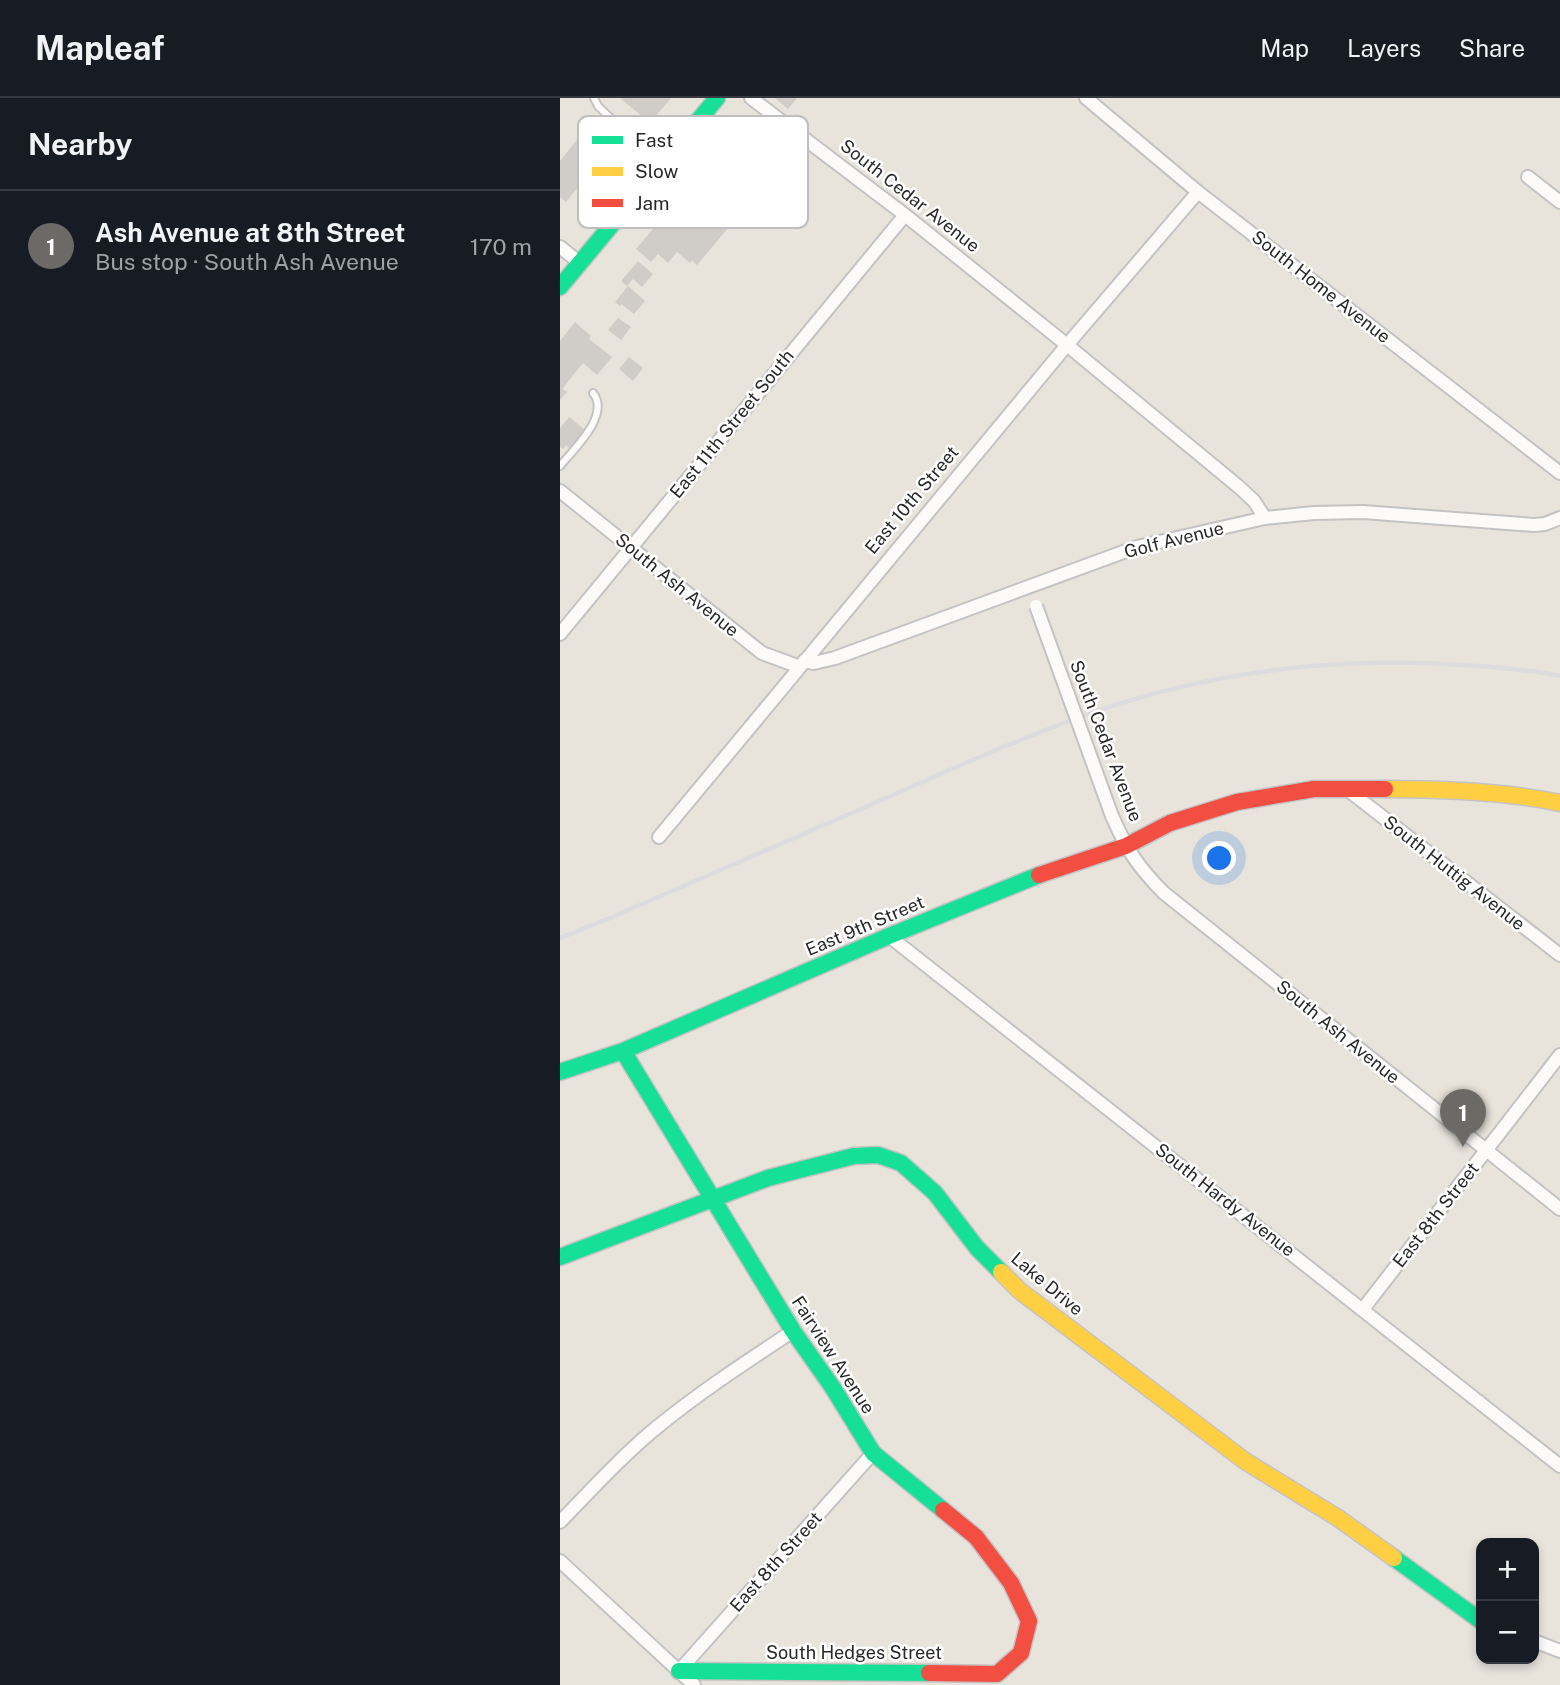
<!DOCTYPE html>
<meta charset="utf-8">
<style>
:root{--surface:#171b24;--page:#20242c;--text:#f1f3f6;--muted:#9ea1a6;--line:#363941;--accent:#6b6a67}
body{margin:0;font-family:"Public Sans",sans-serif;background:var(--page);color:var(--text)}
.controls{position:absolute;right:21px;bottom:21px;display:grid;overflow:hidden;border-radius:14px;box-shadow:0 4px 10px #0003}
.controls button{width:63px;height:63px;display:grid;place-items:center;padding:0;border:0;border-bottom:2px solid var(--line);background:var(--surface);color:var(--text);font:35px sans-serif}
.you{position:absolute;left:660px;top:761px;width:24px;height:24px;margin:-18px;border:5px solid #fff;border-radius:50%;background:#1a73e8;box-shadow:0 0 0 10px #1a73e833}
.badge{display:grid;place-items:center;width:46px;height:46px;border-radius:50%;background:var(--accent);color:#fff;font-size:23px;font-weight:700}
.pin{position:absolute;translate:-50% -58px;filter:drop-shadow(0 2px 4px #0008)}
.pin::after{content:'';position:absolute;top:37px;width:24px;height:21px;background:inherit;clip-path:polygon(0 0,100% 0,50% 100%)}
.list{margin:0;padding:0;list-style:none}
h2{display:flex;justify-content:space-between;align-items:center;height:91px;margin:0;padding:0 28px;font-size:30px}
h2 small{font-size:23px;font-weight:400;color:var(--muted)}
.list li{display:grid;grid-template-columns:46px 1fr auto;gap:21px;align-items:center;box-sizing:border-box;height:112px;padding:0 28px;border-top:2px solid var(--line)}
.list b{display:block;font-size:26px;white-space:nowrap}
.list p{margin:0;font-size:23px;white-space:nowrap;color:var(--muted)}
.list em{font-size:23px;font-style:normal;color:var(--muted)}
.map{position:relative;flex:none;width:1000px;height:1587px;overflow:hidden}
header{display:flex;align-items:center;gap:42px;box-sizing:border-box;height:98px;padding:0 35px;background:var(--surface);border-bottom:2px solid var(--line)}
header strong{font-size:33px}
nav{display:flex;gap:38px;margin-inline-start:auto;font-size:24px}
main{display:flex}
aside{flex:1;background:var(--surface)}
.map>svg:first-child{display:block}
</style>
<header>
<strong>Mapleaf</strong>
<nav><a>Map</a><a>Layers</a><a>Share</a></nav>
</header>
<main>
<aside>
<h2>Nearby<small></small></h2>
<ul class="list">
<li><span class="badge">1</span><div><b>Ash Avenue at 8th Street</b><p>Bus stop · South Ash Avenue</p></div><em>170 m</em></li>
</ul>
</aside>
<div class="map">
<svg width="1000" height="1587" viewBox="0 0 1000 1587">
<rect width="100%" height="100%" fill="#e8e4dc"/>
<path fill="#d0cdc8" d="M60 0H111L90 25Z
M215 0H237L228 11Z
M20 38 58 69 41 89 27 78 6 104 0 99V63Z
M141 73 153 84 151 86 174 104 162 118 139 100 137 102 169 129 137 167 132 162 130 165 117 154 108 165 98 156 91 164 76 151Z
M78 163 93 176 82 189 73 181 67 188 61 183Z
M68 188 85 203 74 216 61 206 60 208 55 204Z
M58 220 71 229 61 242 48 232Z
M15 224 31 238 29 241 52 259 37 277 23 265 2 291 7 294 0 302V243Z
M69 259 83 270 73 283 59 271Z
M9 319 25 332 10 351 6 347 3 351 0 349V330Z"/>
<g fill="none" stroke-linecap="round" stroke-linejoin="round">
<g stroke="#c4c3c3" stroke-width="10">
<path id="lane" d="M34 0 38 8 100 68
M0 368C13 352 51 317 33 295"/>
</g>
<g stroke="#c4c3c3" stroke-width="16">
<path id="street" d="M191 0 345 117 507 247 679 389 694 403 705 420
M526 0 638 94 1000 375
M968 79 1000 104
M0 149 20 165
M0 393 202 555 240 569
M0 536 345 117
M244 563 254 565 275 560 577 449 705 420 754 415 803 414 974 427 985 426 1000 420
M788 692 1000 857
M552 718C567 752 578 769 604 795L1000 1111
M99 739 507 247 638 94
M329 838 1000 1368
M803 1211 1000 957
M0 1424C31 1392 62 1358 96 1330 140 1294 186 1264 233 1233
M0 1463 134 1587
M974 1543 1000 1553
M119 1573 313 1355"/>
</g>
<g stroke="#c4c3c3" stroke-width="19">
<path id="fast" d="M0 189 157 0
M63 953 233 1233 273 1290 313 1355 383 1412
M0 974 63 953 329 838 479 777
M0 1159 208 1080 294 1058 318 1057 341 1065 375 1095 417 1150 441 1174
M834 1460 921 1523
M119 1573 369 1575"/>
</g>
<g stroke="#c4c3c3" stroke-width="19">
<path id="slow" d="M825 691C882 691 945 693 1000 705
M441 1174 460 1193 685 1363 778 1420 834 1460"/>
</g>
<g stroke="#c4c3c3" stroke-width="19">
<path id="jam" d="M479 777 566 748 610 725 677 704 754 691H825
M369 1575 437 1576 461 1555 469 1523 451 1485 416 1439 383 1412"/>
</g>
<use href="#lane" stroke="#fcfbfa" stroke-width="6"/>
<use href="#street" stroke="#fcfbfa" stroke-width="12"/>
<use href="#fast" stroke="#16e098" stroke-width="16"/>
<use href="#slow" stroke="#ffcf43" stroke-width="16"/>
<use href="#jam" stroke="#f24e42" stroke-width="16"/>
<path stroke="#dcdcde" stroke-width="4.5" d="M0 840 50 820C139 781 228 743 317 704 387 673 458 641 531 615 654 572 787 557 916 568 944 570 973 572 1000 578"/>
<g stroke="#c4c3c3" stroke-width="16" stroke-linecap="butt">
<path id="street-bridge" d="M476 508 552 718"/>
</g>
<use href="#street-bridge" stroke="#fcfbfa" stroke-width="12"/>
</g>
<g text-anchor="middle" stroke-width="5" stroke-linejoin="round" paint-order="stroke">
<g font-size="18" fill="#282828" stroke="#fff">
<text transform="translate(350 98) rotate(38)" y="6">South Cedar Avenue</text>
<text transform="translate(761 189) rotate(38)" y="6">South Home Avenue</text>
<text transform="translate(172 326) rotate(-51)" y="6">East 11th Street South</text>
<text transform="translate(352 402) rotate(-50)" y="6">East 10th Street</text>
<text transform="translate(614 442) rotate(-14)" y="6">Golf Avenue</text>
<text transform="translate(117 487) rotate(39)" y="6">South Ash Avenue</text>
<text transform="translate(546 643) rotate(69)" y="6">South Cedar Avenue</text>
<text transform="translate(894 775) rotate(38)" y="6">South Huttig Avenue</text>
<text transform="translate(305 828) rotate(-23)" y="6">East 9th Street</text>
<text transform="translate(778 934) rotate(39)" y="6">South Ash Avenue</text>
<text transform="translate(665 1102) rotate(38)" y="6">South Hardy Avenue</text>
<text transform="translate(876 1117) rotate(-52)" y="6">East 8th Street</text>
<text transform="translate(487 1186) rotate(40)" y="6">Lake Drive</text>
<text transform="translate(273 1257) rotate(57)" y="6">Fairview Avenue</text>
<text transform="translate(216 1464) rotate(-48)" y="6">East 8th Street</text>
<text x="294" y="1561">South Hedges Street</text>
</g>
</g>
<rect x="18" y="18" width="230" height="112" rx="10" fill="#fff" stroke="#bebebe" stroke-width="2"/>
<rect x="32" y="38" width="31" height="8" fill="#16e098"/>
<rect x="32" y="69" width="31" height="9" fill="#ffcf43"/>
<rect x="32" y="101" width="31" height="8" fill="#f24e42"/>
<g font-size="19" fill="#282828">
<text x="75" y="49">Fast</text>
<text x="75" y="80">Slow</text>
<text x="75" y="112">Jam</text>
</g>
</svg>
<div class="controls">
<button>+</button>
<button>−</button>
</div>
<div class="you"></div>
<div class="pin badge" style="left:903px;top:1049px">1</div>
</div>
</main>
